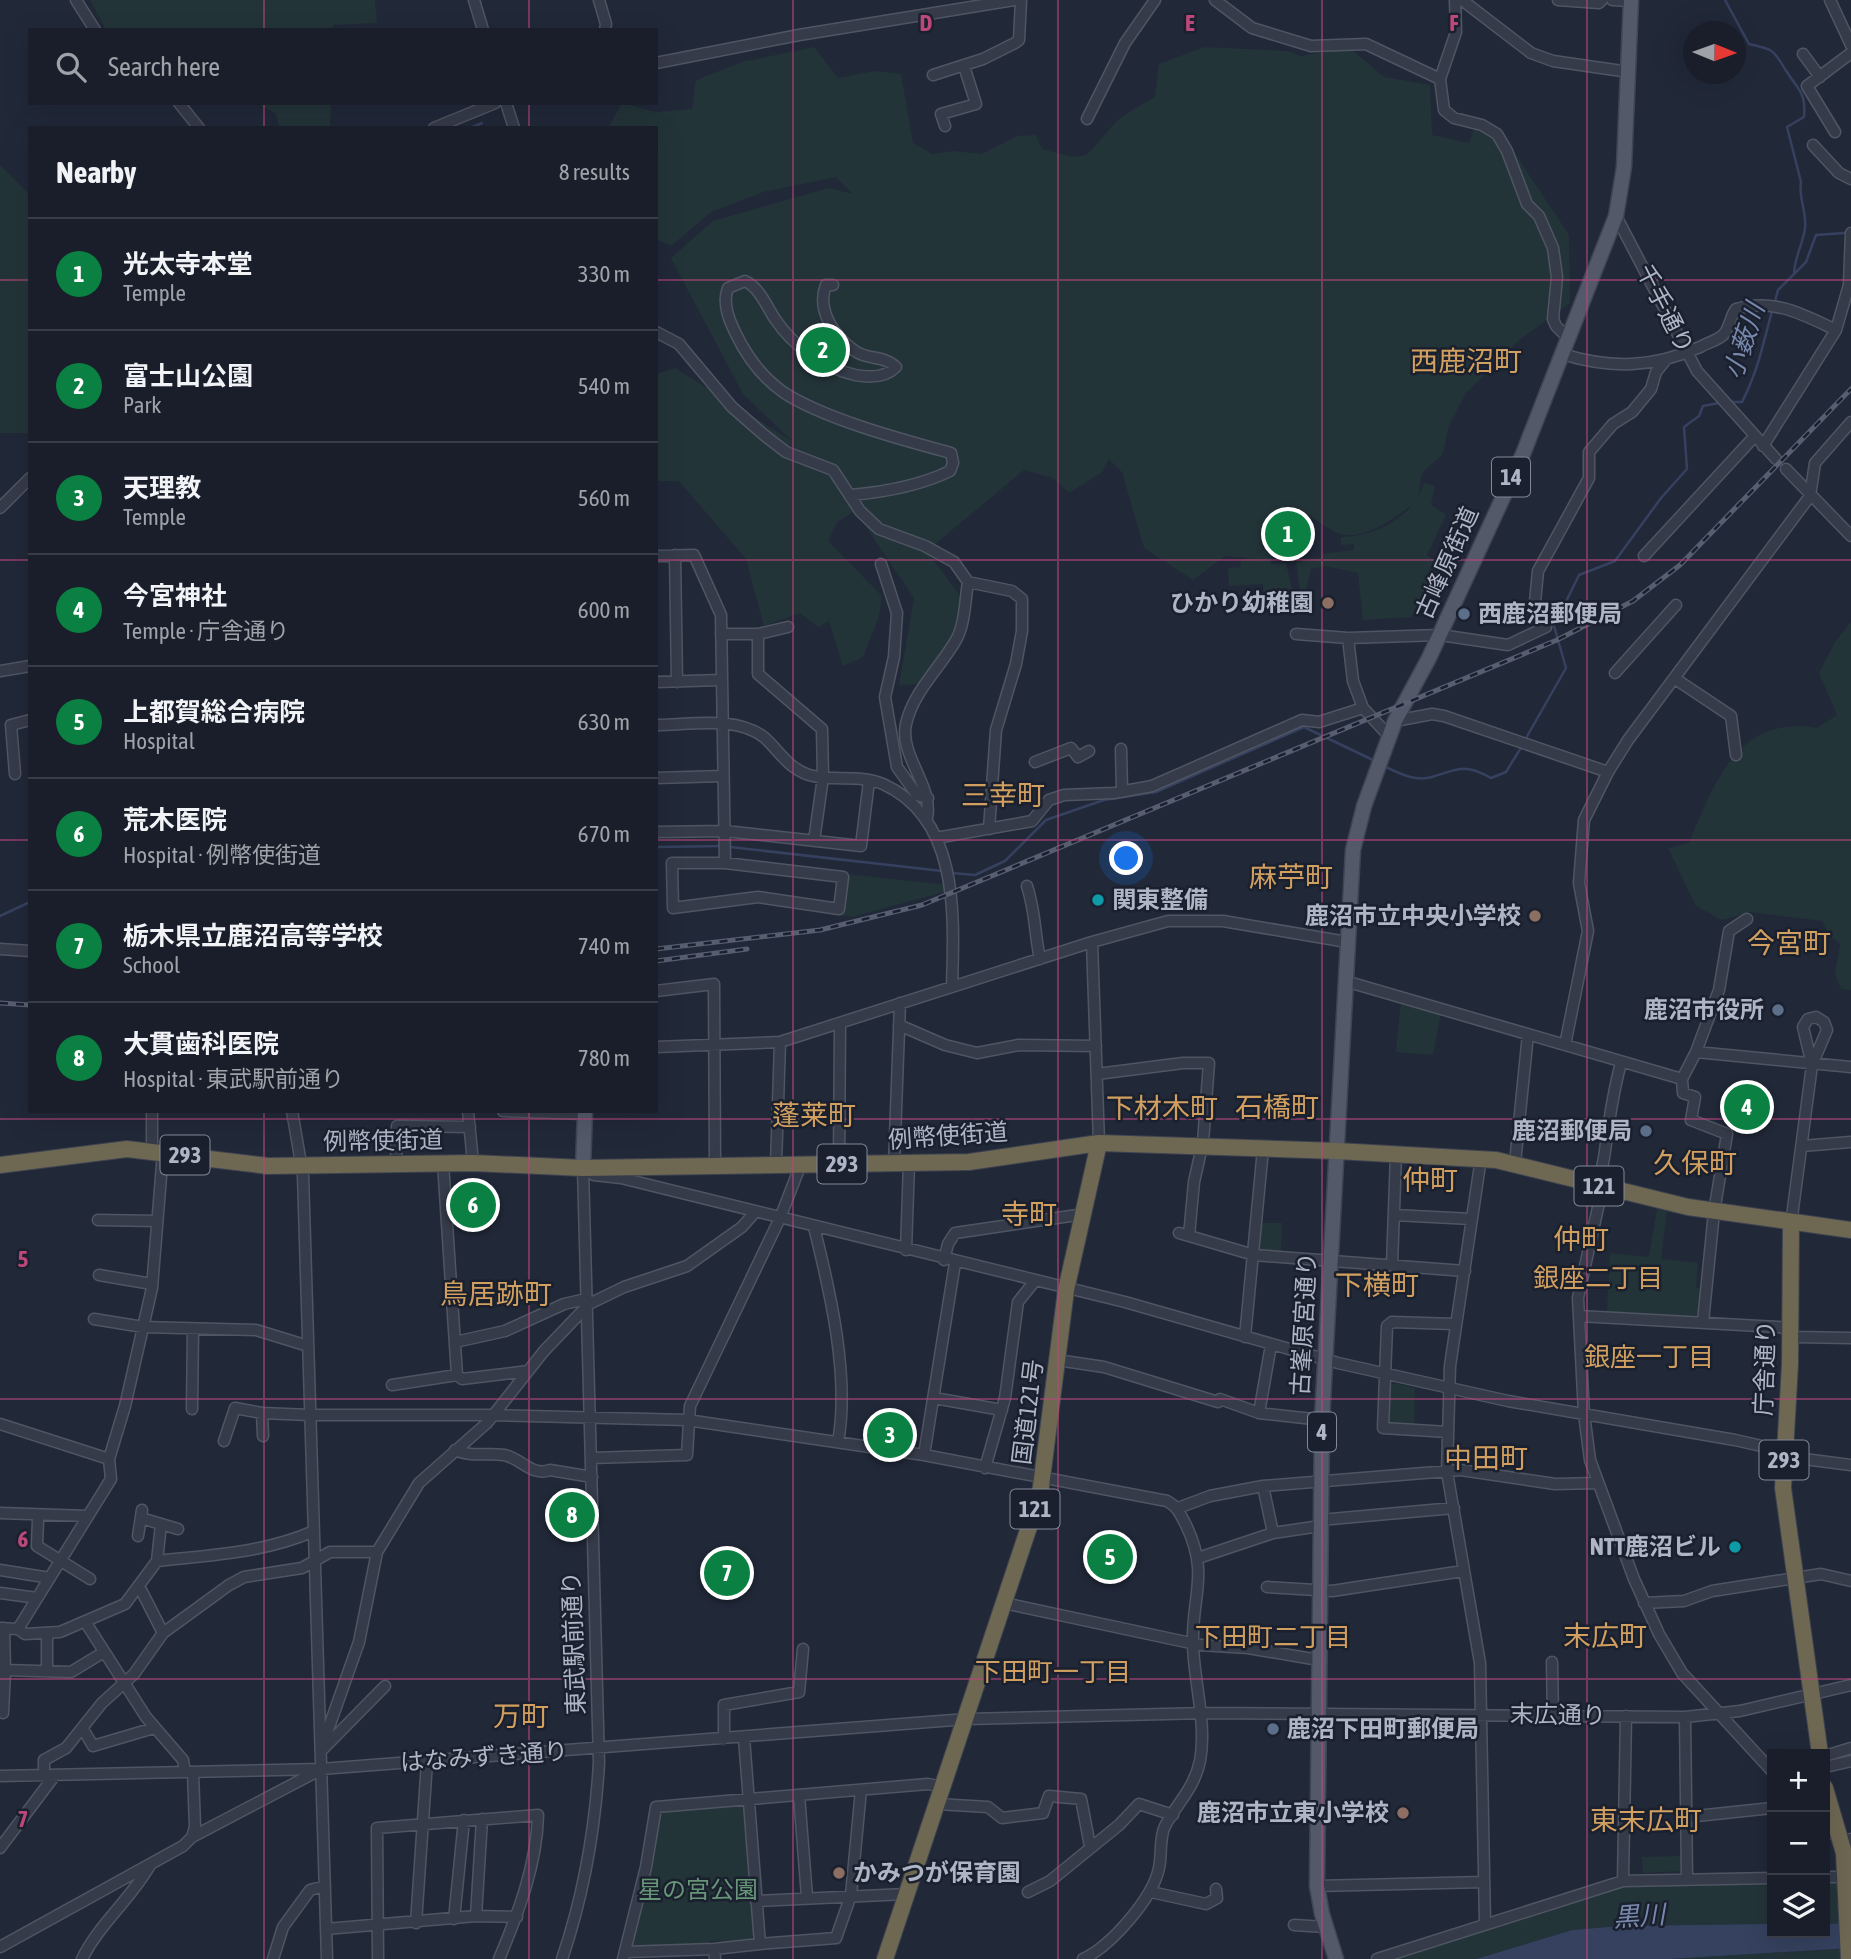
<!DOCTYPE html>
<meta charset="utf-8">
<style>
:root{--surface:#191e2a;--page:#262b36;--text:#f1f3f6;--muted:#9fa2a8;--line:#373c47;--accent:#0b8043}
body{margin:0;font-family:"Asap Condensed","Noto Sans JP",sans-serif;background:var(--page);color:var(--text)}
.controls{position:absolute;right:21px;bottom:21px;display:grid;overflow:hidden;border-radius:0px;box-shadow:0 7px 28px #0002}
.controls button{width:63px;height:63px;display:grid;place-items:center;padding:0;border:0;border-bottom:2px solid var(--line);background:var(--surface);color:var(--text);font:35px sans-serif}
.compass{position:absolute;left:1683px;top:21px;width:63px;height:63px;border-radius:50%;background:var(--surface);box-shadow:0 7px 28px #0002;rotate:91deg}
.you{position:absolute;left:1127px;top:859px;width:24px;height:24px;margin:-18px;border:5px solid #fff;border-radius:50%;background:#1a73e8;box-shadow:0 0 0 10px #1a73e833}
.badge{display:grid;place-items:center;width:46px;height:46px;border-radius:50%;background:var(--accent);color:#fff;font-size:23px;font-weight:700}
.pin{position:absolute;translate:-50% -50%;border:4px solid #fff;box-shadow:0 2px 7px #0006}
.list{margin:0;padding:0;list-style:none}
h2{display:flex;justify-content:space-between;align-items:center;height:91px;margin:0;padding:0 28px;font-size:30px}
h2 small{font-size:23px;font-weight:400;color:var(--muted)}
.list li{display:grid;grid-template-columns:46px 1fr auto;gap:21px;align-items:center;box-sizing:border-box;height:112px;padding:0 28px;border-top:2px solid var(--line)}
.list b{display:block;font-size:26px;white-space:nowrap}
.list p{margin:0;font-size:23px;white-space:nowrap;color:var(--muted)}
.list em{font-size:23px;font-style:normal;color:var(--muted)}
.icon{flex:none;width:38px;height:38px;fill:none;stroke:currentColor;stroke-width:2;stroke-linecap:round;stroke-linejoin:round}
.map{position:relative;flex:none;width:1851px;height:1959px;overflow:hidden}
.search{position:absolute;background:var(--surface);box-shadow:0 7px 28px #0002;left:28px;top:28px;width:630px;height:77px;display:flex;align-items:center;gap:18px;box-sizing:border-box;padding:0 24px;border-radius:0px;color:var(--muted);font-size:26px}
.panel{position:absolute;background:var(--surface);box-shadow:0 7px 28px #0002;left:28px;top:126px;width:630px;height:987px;border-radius:0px}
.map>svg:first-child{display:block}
</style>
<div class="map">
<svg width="1851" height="1959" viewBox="0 0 1851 1959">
<rect width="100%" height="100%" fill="#212838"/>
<path fill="#233439" d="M90 0H375L377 23 333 25V30H106Z
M814 47 838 78 875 71 901 74 913 143 932 154 953 151 981 154 1017 136 1036 135 1042 149C1092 163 1082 160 1114 124 1124 113 1142 105 1155 97L1159 64 1204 47 1288 51 1301 56 1350 48 1384 77 1430 85 1432 135 1469 143 1474 128 1500 131 1569 235 1570 303 1518 341 1466 393 1449 425 1443 454 1422 473 1417 501C1397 516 1372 536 1347 535 1335 535 1319 521 1308 515L1293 525 1279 527 1254 559 1268 543 1274 544 1271 564 1286 563 1293 594 1264 601 1263 584 1229 586 1228 568 1240 567 1241 559 1252 558 1225 556 1193 580 1144 548 1122 472 1109 459 1101 473 1069 493 1053 478 1024 470 934 545 933 559 961 597C955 637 944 652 920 684L899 685 914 598 855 511 837 522 828 541 882 596 879 616 863 657 843 666 829 621 818 627 800 613 764 626 746 559 679 481H656V374L675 368 792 441 743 394 671 258 713 221 829 188 853 194 836 177 763 192 711 212 671 246 656 239V128H608L622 103 656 112 692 109 696 80 742 62Z
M257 103H331L330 128H279L276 114Z
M0 165 30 195V433H0Z
M1424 483 1435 486 1431 505 1446 515 1427 555 1435 561 1425 579 1430 582 1411 617 1363 620 1358 573 1325 566 1311 569 1306 589 1300 590 1296 562 1321 558 1322 554 1354 550V544L1341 545V537C1376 536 1413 518 1424 483Z
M1851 622V990L1841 989 1835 974 1840 944 1831 937 1822 921 1751 912 1722 920 1696 906 1668 848 1689 843C1714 783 1738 714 1817 728L1837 715 1819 673 1835 642Z
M846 874 946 885 948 891 852 917 841 915Z
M1401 1001 1441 1012 1433 1055 1396 1052Z
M1657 1209 1667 1211 1661 1259 1698 1263 1696 1288 1703 1289 1700 1318 1607 1312 1610 1253 1649 1257Z
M1261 1223H1282L1281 1253H1263L1259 1249Z
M1394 1383 1415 1388 1414 1426 1390 1425 1386 1421 1387 1388Z
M741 1805 744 1807 754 1935 749 1940 710 1941V1945L633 1950 631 1946 657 1812Z
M1682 1856V1871L1643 1873 1642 1857Z
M1825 1879H1836L1851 1923 1825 1924Z
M1772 1881V1924L1619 1926 1572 1930 1476 1959H1387L1621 1885Z
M1851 1948V1959H1670Z"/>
<path fill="#35415f" d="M1851 1923V1948L1670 1959H1476L1572 1930 1619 1926 1765 1924H1772V1933H1825V1924Z"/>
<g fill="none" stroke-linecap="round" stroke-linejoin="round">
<path stroke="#35415f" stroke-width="2.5" d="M1725 0 1749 44C1777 50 1773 51 1787 72 1799 91 1806 92 1804 117L1787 127 1801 182C1798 197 1807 212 1805 228 1803 244 1795 256 1794 273
M470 128 482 123
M1775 301 1778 290 1806 262 1816 235 1844 233
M1729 402H1742C1758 371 1763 344 1772 311
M1525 740 1566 668 1554 626 1579 575 1615 561 1661 498 1687 469 1684 427 1699 416 1703 406 1719 403
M1384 766C1399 773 1415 782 1432 777 1458 769 1465 763 1491 778L1506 772 1522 746
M656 847 723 846
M730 847 942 871
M952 873 975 875 1005 861 1046 820 1104 800 1156 792 1304 727 1375 761
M0 916 30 902"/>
<g stroke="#4f5563" stroke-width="13">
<path id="minor" d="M76 0 95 30
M474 0 483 30
M599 0 606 24 605 30
M1215 0 1252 28 1311 46 1366 44 1440 79
M1455 0 1456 32 1440 79 1444 110 1454 118 1482 125 1497 134 1507 151 1527 204 1539 216 1553 248 1557 277 1553 319 1556 326 1568 338
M1462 0 1531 53 1553 61 1629 72
M1558 0 1599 3 1602 0
M1612 0 1631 1
M1830 0 1851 45
M1803 54 1820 77
M656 63 799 35 1014 0
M933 75 983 59 1015 43 1019 40 1021 0
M179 103 199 128
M506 103 514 128
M1087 119 1125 43 1155 0
M945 126 941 114 976 104 964 66
M434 128 495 103
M1835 132 1807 86 1851 53
M1813 145 1839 173 1851 179
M1616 216 1697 371 1776 459
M833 285H826C816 310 834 336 855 351 867 360 884 355 896 367 885 378 870 378 855 375 824 368 793 346 775 319 767 307 759 287 745 281L728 288C722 303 729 320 736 334 747 357 762 377 783 392 824 419 903 440 951 453L953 463 950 471C919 486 885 492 851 495
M656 332 679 344 732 407 764 435 786 452 833 470 860 511 879 529 925 546 954 562 968 582 1012 591 1022 599V631L1016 664 996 730 989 829
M1562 354C1611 369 1653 368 1700 347 1707 343 1719 340 1724 334 1730 327 1730 317 1736 309 1774 298 1802 314 1836 330
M1763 446 1836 330 1849 285 1851 233
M1786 469 1851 536
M0 508 30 478
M675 555 677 682
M656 556 694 555 721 615 725 863
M1644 556 1754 437
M881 564 897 613 894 657 885 697 897 767 917 795 928 798
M721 634H758L788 627
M758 634V674L822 729 823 777 814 841
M1296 634 1348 638 1440 635 1508 645 1546 627V618L1535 602 1538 571 1589 478V452L1613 424 1632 412 1651 389 1656 372 1665 361
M1348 638 1353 681 1363 708 1390 737
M0 671 30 666
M1615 673 1676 605
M1674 678 1731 716 1736 755
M656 682 721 680
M1395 721 1432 714 1444 716 1608 772
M656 725C690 725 737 715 765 738 780 752 788 768 809 775 832 782 860 774 883 784 960 819 954 916 952 987
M1121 749 1122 791
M1035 762 1071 748 1078 757 1089 751
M15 774 11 725 30 720
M656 778 723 776
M927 818C934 786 899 756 906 724 913 692 940 668 956 640 965 624 965 601 968 582
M656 832 725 831 861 846 869 781
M936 838 1032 821 1049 800 1064 795 1114 793 1152 786 1302 720 1319 722 1363 708
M672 863H725L843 877 839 909 758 897 673 908Z
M1027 886C1036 914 1034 931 1040 959
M1092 942 1099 1143
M0 949 30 951
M1345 981 1682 1079 1696 1052 1719 990 1729 931 1747 919
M656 991 714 984 715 1165
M899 1025 945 1045 977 1053 1019 1045 1096 1046
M1565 1045 1588 931 1579 883 1584 820 1608 772 1628 740 1810 496 1815 463 1851 422
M656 1047 780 1042 1092 942 1168 921H1223L1347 942
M1696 1052 1851 1067
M1621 1063C1613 1092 1609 1120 1605 1151 1603 1167 1598 1178 1601 1194L1578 1298 1584 1414 1590 1460 1634 1579 1659 1634 1682 1673 1772 1771
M1097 1074 1183 1063H1209L1203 1142 1194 1182 1189 1236
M1682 1079 1683 1093 1695 1097 1691 1120 1727 1134 1714 1212 1703 1322
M292 1111 303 1175 327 1959
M468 1111 473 1163
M503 1111 585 1114
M1802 1146 1851 1142
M152 1150V1111
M1481 1158 1450 1366 1447 1472 1480 1663 1485 1924
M396 1163 397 1126 470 1127
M443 1163 457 1375
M1515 1163 1528 1034
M776 1164 780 1042
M839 1164 840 1024
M894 1164 900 1003
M585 1170 594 1175 621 1178 1125 1302 1338 1363 1508 1401 1735 1440 1784 1451 1804 1459 1851 1465
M1394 1215 1472 1219
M98 1220 157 1221
M1791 1224 1812 1065 1827 1030 1824 1022 1816 1017 1808 1019 1803 1027 1812 1065
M814 1227C830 1291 850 1377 838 1442
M1179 1233 1254 1255 1465 1271
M906 1250 909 1163
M944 1260 948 1244 955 1233 1084 1214
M1392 1265 1396 1154
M99 1275 152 1284
M1579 1316 1778 1327 1785 1328 1795 1337 1851 1338
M94 1319 143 1327 256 1330 308 1346
M1245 1337 1263 1149
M455 1342 505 1331 564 1304 586 1299
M1057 1360 1104 1367 1218 1402
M392 1385 457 1375 462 1379 528 1371
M934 1398 1002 1410
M1220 1399 1259 1413 1322 1420
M192 1409 193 1329
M262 1413 263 1436
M1259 1413 1271 1345
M0 1424 109 1459
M1448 1432 1383 1428 1387 1326 1392 1322 1454 1324
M224 1441 235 1408 262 1413 310 1415H493L687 1420 924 1455 1167 1501C1178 1507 1180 1514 1186 1525 1210 1575 1191 1597 1193 1645 1194 1682 1207 1724 1200 1761 1194 1789 1177 1803 1165 1826 1159 1838 1162 1855 1159 1868 1153 1898 1111 1946 1083 1959
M455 1450C473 1458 486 1452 504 1455 521 1458 532 1477 550 1470L592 1477
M924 1455 955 1263
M591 1458 687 1455 690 1406 780 1218 801 1164
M985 1468 1005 1398 1018 1302 1034 1282
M1263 1486 1273 1533
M1178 1508 1210 1496 1263 1486 1461 1470 1555 1484 1597 1483
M0 1513 88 1516
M141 1518 178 1529
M38 1520 37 1546 90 1579
M1320 1520 1454 1508
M138 1536 142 1510
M1198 1558 1273 1533 1320 1526
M157 1561 161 1524
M0 1570 50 1578
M139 1586 163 1633
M1267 1587 1332 1591 1463 1571
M0 1593 37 1598
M1004 1603 1200 1645 1248 1648 1319 1660
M1644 1603 1684 1601 1712 1591 1821 1574 1851 1581
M86 1623 146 1717 183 1760 185 1772
M0 1628 18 1629 25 1634 60 1632 125 1604 157 1561C210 1555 264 1553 314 1531
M4 1628 5 1670 71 1672 104 1652
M18 1629 111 1479 109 1459 125 1406 152 1288 163 1152
M1552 1662 1553 1716
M47 1670V1634
M3 1713 5 1670
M1685 1717 1687 1878
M83 1729 93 1746 154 1728
M724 1739V1705L799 1692 803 1649
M323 1744 359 1642 377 1552
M323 1749 385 1686
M1825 1756 1851 1748
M1825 1767 1851 1761
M0 1776 321 1769 967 1719 1205 1713 1685 1717 1740 1711 1851 1685
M44 1776V1760L66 1748 102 1703 134 1674 163 1633 229 1585 244 1577 302 1568 330 1552H377L419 1483 487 1423 544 1351 589 1304 624 1287 687 1266 742 1227 756 1211
M799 1795 807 1897
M937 1804 988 1807 1002 1818 1043 1813 1049 1796 1081 1799 1090 1846
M1687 1817 1772 1808
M1825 1825 1841 1841 1851 1839
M192 1837 195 1827 193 1772
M0 1848 55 1775
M1825 1877H1850
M1623 1881 1626 1716
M1317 1886 1483 1882
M1028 1892 1050 1881 1119 1825 1139 1804 1173 1815
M1151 1892 1206 1904 1217 1898 1216 1889
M756 1901 906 1894
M476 1916 482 1819
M454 1919 464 1820
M416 1923 427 1762
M1294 1925 1325 1927
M326 1929 476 1916 517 1917
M760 1944 836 1938 851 1895 861 1790
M0 1947 183 1846 192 1837 318 1771
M626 1952 714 1949
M82 1959C99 1924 131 1899 150 1865
M273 1959 283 1927 310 1890 325 1886
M378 1959 377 1828 538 1815C537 1864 518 1914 499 1959
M562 1959C584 1894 595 1831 599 1763L583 1168
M623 1959 646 1867 656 1807 928 1784 943 1787
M715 1959 714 1949 760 1944 744 1738
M1377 1959 1623 1881 1772 1878"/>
</g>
<g stroke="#3e4452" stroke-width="17">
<path id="major" d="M583 1168 585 1111
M1336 1959 1322 1914 1317 1886 1322 1420 1353 850 1364 806 1395 721 1429 658 1523 454 1616 216 1624 167 1631 0"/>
</g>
<g stroke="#3c4250" stroke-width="18">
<path id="highway" d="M0 1165 127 1149 268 1166 473 1163 583 1168 969 1162 1099 1143 1337 1151 1496 1160 1688 1207 1851 1230
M1791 1224 1790 1364 1783 1488 1820 1754
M1825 1788 1844 1853 1849 1959
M885 1959 1040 1494 1066 1290 1099 1143"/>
</g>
<use href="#minor" stroke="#353b49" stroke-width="10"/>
<use href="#major" stroke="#535969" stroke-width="14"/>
<use href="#highway" stroke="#6e6752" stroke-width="16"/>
<g stroke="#575e70" stroke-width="5">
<path id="rail" d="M656 949 820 930 922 905 1557 640 1633 601 1680 565 1851 389
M656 961 747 949
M0 1003 30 1005"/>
</g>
<use href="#rail" stroke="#1a202d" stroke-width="2.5" stroke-dasharray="8" stroke-linecap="butt"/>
</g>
<path fill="none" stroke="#bc477b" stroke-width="2" stroke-opacity="0.55" d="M264 0V30M529 0V30M793 0V1959M1058 0V1959M1322 0V1959M1587 0V1959M264 103V128M529 103V128M0 280H30M656 280H1851M0 560H30M656 560H1851M0 840H30M656 840H1851M264 1111V1959M529 1111V1959M0 1119H1851M0 1399H1851M0 1679H1851"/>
<g fill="#8d6e63" stroke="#1a202d" stroke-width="2.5">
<circle cx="1328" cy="603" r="7"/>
<circle cx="1535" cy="916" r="7"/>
<circle cx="1403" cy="1813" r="7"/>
<circle cx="839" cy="1873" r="7"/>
</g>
<g fill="#5c6f8a" stroke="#1a202d" stroke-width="2.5">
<circle cx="1464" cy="614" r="7"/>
<circle cx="1778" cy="1010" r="7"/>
<circle cx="1646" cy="1131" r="7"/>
<circle cx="1273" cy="1729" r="7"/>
</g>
<g fill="#0f9aa8" stroke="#1a202d" stroke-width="2.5">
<circle cx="1098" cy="900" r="7"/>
<circle cx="1735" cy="1547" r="7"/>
</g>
<g text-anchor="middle" stroke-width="5" stroke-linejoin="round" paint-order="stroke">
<g fill="#1a202d" stroke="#828897" stroke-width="2">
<rect x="1492" y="457.5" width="38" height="39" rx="5"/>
<rect x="160.5" y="1135.5" width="49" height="39" rx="5"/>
<rect x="817.5" y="1144.5" width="49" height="39" rx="5"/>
<rect x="1574.5" y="1166.5" width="49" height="39" rx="5"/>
<rect x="1308" y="1412.5" width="28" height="39" rx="5"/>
<rect x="1759.5" y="1440.5" width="49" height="39" rx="5"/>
<rect x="1010.5" y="1489.5" width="49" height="39" rx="5"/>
</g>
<g font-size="23" font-weight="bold" fill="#afb5c5">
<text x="1511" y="485">14</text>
<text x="185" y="1163">293</text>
<text x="842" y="1172">293</text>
<text x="1599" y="1194">121</text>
<text x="1322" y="1440">4</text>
<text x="1784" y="1468">293</text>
<text x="1035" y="1517">121</text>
</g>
<g font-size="24" fill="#afb5c5" stroke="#1a202d">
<text transform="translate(1665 309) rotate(63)" y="8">千手通り</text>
<text transform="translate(1447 563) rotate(-66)" y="8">古峰原街道</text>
<text transform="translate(948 1136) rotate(-4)" y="8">例幣使街道</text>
<text transform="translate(383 1141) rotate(-1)" y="8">例幣使街道</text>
<text transform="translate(1304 1324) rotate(-87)" y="8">古峯原宮通り</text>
<text transform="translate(1765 1368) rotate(-88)" y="8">庁舎通り</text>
<text transform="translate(1028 1412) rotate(-83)" y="8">国道121号</text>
<text transform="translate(574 1643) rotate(-92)" y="8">東武駅前通り</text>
<text transform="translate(1558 1715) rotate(1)" y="8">末広通り</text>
<text transform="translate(484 1757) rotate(-4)" y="8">はなみずき通り</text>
</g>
<g font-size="24" font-weight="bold" fill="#afb5c5" stroke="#1a202d" text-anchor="end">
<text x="1314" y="611">ひかり幼稚園</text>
<text x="1478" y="622" text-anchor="start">西鹿沼郵便局</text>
<text x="1112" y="908" text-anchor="start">関東整備</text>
<text x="1521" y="924">鹿沼市立中央小学校</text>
<text x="1764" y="1018">鹿沼市役所</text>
<text x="1632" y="1139">鹿沼郵便局</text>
<text x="1721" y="1555">NTT鹿沼ビル</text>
<text x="1287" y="1737" text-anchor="start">鹿沼下田町郵便局</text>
<text x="1389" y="1821">鹿沼市立東小学校</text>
<text x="853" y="1881" text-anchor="start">かみつが保育園</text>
</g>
<g font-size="24" fill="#679578" stroke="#1a202d">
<text x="698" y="1898">星の宮公園</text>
</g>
<g font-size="26" font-style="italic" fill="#7888ad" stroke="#1a202d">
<text transform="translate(1744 341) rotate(-72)" y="9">小薮川</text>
<text transform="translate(1639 1916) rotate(-4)" y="9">黒川</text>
</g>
<g font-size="26" fill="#d19f5f" stroke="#1a202d">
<text x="1598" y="1287">銀座二丁目</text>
<text x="1649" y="1366">銀座一丁目</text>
<text x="1273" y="1646">下田町二丁目</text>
<text x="1053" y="1681">下田町一丁目</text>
</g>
<g font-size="28" fill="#d19f5f" stroke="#1a202d">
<text x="1466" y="371">西鹿沼町</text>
<text x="1003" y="805">三幸町</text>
<text x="1291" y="887">麻苧町</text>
<text x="1789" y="953">今宮町</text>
<text x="1277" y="1117">石橋町</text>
<text x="1162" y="1118">下材木町</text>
<text x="814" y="1125">蓬莱町</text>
<text x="1695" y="1173">久保町</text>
<text x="1430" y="1190">仲町</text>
<text x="1029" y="1224">寺町</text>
<text x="1581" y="1249">仲町</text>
<text x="1377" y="1295">下横町</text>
<text x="496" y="1304">鳥居跡町</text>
<text x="1486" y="1468">中田町</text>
<text x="1605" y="1646">末広町</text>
<text x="521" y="1726">万町</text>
<text x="1646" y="1830">東末広町</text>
</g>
</g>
<g font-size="23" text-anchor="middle" font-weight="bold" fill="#bc477b" stroke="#1a202d" stroke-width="5" stroke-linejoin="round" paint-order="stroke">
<text x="926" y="31">D</text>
<text x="1190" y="31">E</text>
<text x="1454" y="31">F</text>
<text x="23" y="1267">5</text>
<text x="23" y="1547">6</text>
<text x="23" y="1827">7</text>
</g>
</svg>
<div class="controls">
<button>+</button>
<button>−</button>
<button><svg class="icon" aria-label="layers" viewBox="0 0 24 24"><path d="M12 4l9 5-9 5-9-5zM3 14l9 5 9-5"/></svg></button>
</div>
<svg class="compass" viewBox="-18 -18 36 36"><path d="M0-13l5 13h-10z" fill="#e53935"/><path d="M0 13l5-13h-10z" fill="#9fa2a8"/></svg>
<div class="you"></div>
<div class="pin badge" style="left:1288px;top:534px">1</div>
<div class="pin badge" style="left:823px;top:350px">2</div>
<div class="pin badge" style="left:890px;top:1435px">3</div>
<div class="pin badge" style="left:1747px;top:1107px">4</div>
<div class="pin badge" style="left:1110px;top:1557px">5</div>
<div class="pin badge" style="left:473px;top:1205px">6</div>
<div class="pin badge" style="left:727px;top:1573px">7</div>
<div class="pin badge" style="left:572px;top:1515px">8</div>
<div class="search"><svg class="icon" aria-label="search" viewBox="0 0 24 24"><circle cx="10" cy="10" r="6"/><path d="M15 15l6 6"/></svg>Search here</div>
<section class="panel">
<h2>Nearby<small>8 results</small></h2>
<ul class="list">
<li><span class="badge">1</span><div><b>光太寺本堂</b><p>Temple</p></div><em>330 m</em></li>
<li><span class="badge">2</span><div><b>富士山公園</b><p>Park</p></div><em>540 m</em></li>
<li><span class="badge">3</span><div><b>天理教</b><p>Temple</p></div><em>560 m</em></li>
<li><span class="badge">4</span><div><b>今宮神社</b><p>Temple · 庁舎通り</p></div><em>600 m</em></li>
<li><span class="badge">5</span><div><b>上都賀総合病院</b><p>Hospital</p></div><em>630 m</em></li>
<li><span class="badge">6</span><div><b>荒木医院</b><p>Hospital · 例幣使街道</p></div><em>670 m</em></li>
<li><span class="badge">7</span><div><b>栃木県立鹿沼高等学校</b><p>School</p></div><em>740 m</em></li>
<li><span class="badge">8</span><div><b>大貫歯科医院</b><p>Hospital · 東武駅前通り</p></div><em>780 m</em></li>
</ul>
</section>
</div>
